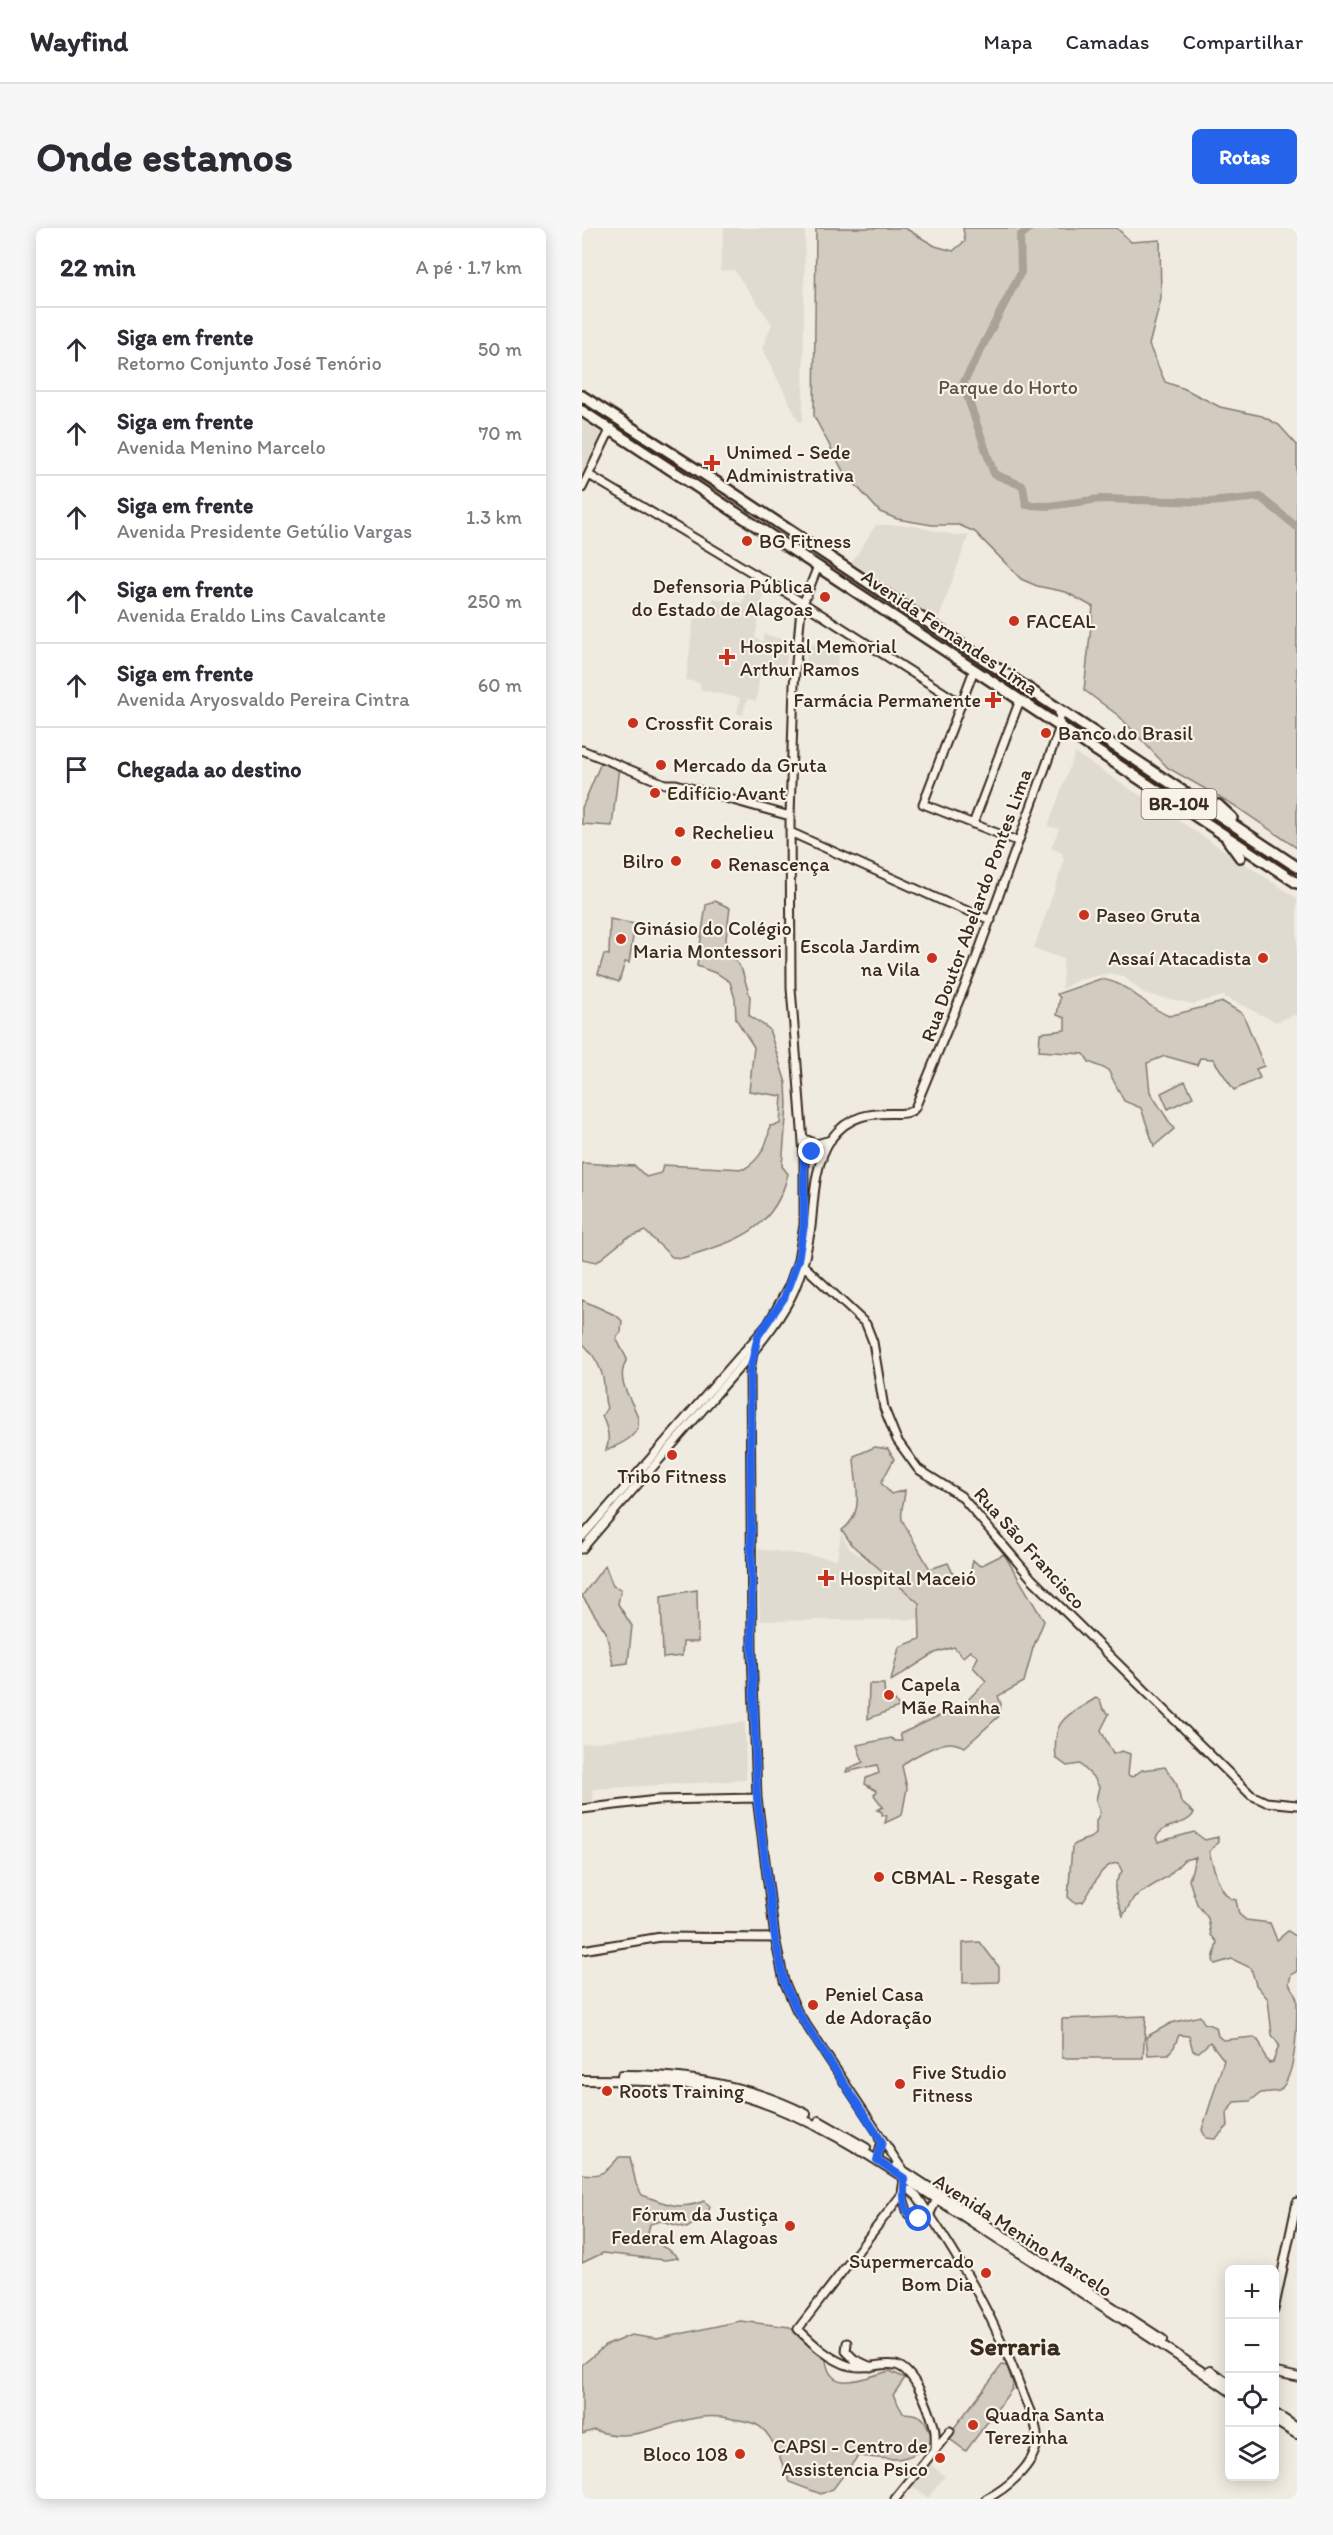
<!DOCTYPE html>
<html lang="pt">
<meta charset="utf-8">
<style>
:root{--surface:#fff;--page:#f7f7f7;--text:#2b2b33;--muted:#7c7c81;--line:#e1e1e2;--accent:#2563eb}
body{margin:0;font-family:Itim,sans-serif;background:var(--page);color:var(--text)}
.controls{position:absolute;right:18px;bottom:18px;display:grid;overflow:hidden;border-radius:9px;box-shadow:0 3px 15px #0003}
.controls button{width:54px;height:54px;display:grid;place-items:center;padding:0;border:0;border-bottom:2px solid var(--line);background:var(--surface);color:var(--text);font:30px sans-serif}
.stop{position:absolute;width:18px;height:18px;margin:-14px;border:4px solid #2563eb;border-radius:50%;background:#fff}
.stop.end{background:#2563eb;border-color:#fff;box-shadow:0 2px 6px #0008}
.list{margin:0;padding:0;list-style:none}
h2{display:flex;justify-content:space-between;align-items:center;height:78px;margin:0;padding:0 24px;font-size:26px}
h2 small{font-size:20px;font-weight:400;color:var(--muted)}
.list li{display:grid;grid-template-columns:39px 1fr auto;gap:18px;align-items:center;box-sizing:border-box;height:84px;padding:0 24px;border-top:2px solid var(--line)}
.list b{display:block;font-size:22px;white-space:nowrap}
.list p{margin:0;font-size:20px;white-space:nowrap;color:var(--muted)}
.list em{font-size:20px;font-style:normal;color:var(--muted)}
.icon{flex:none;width:33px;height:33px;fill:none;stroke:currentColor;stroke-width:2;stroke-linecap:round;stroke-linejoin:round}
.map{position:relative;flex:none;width:715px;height:2271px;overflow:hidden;border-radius:9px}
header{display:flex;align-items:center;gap:36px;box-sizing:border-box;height:84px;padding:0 30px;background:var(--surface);border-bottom:2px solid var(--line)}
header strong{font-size:28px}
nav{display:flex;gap:33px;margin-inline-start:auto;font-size:21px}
.intro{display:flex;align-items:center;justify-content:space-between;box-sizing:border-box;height:144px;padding:0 36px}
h1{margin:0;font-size:42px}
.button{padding:15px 27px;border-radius:9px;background:var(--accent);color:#fff;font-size:21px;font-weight:700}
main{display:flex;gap:36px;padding:0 36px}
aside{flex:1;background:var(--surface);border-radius:9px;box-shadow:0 3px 15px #0003}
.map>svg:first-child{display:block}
</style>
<header>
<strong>Wayfind</strong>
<nav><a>Mapa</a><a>Camadas</a><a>Compartilhar</a></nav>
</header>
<div class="intro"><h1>Onde estamos</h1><a class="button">Rotas</a></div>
<main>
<aside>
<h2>22 min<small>A pé · 1.7 km</small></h2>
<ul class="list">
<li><svg class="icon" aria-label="ahead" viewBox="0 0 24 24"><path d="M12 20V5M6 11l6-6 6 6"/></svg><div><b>Siga em frente</b><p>Retorno Conjunto José Tenório</p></div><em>50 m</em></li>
<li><svg class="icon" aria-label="ahead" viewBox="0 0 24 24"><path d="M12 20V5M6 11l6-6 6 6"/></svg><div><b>Siga em frente</b><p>Avenida Menino Marcelo</p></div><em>70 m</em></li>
<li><svg class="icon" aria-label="ahead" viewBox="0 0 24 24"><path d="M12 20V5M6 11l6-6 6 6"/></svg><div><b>Siga em frente</b><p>Avenida Presidente Getúlio Vargas</p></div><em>1.3 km</em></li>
<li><svg class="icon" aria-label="ahead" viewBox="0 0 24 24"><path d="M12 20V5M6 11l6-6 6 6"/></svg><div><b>Siga em frente</b><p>Avenida Eraldo Lins Cavalcante</p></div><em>250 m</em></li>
<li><svg class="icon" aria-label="ahead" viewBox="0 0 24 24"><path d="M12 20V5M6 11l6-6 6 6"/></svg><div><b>Siga em frente</b><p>Avenida Aryosvaldo Pereira Cintra</p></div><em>60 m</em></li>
<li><svg class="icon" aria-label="arrive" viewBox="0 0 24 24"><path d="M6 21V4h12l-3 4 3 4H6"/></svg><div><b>Chegada ao destino</b></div></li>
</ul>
</aside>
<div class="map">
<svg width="715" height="2271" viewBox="0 0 715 2271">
<rect width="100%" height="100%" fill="#efebe0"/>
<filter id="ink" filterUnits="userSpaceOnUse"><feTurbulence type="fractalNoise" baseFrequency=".0167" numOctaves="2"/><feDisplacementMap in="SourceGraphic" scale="12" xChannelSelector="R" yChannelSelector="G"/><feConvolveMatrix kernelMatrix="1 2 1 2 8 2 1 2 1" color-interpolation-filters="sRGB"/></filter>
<g filter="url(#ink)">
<path fill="#e0dbd0" d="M142 0H223L221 192 217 194 180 120 190 96 152 42 138 43Z
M0 188 22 201V205L0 251Z
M294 297H328L372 307 387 306 356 393 269 336Z
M170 346 183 358 173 410 181 413 182 406 205 413 204 416 208 417 201 446 196 448 178 446 174 473 165 471 161 487 155 485 158 470 119 462 118 455 104 452 112 387 125 390 131 370 160 375Z
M241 413 258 415 255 440 246 438 240 448 223 446 225 418Z
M493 525 715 670V786L694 794 641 768 611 776 563 766 542 749 528 745 496 752 480 761 481 731 452 720 482 634 480 625 469 620 477 601 466 598Z
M259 1305 268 1321 340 1369 342 1391 178 1393 176 1321 255 1331Z
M163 1494 164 1552 10 1561 12 1576 0 1578V1516Z
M346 2234 363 2248 346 2270 328 2257Z"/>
<path fill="#d1cbc0" stroke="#867a6f" stroke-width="1.5" d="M234 0H323L353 18 371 23 383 13 381 0H535L549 14 578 12 579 71 567 117 583 154 603 161 638 179 680 188 697 197 715 217V620L650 576 586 540 537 488 502 462 511 379 484 364 455 358 439 351 393 304 377 297H350L315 291 298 284 261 243 232 188Z
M24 532 37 538 30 598 0 596V580L18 537Z
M133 673 148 680 143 718 160 742 168 769 167 787 187 801 204 855 205 878 200 938 206 946C192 1005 150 1014 100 1030L90 1029 63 1003 45 1010 15 1034 0 1031V935L53 938 64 949 79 945 81 937 162 941C179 931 186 916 188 898L198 896 200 868 167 863 172 819 154 791 153 771 148 754 136 746 115 738 124 677Z
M28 691 53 696 47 735 43 734 37 754 16 746 22 726 27 727Z
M518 751C547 754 561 778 587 788L641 774 661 786 682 838 674 841 678 850 652 862 631 831 618 830 615 837 583 828 565 835 568 864 592 901 572 918 559 880 542 873 526 842 507 834 502 826 457 823 458 805 483 802V790L475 787 478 770 475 766Z
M603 853 611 869 586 881 579 865Z
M0 1072 35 1088 40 1093 39 1104 34 1110 45 1131C22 1170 96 1196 24 1222 29 1210 25 1199 20 1188L25 1180C22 1172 23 1166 22 1157 21 1141 11 1125 0 1115Z
M293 1219 306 1221 312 1231 299 1255 309 1266 323 1262C323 1272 318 1281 320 1291 320 1294 344 1334 348 1341L366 1335 376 1356 388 1347 391 1332 398 1338 422 1326 462 1393 451 1420 442 1454 416 1468 419 1476 417 1488 383 1519C378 1517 373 1515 368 1515 357 1515 327 1530 320 1538L325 1560 320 1587 303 1595 305 1587H300V1584L295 1582 301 1579 292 1567 295 1563 283 1556 284 1550 297 1545 295 1537 264 1544 265 1541 281 1534 275 1517 309 1510 313 1513H320L318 1506 381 1477 404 1453 391 1439 396 1429 388 1423 381 1429 372 1419 353 1425 309 1453 317 1419 338 1411 337 1375 270 1317 260 1302C285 1284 272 1255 272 1228Z
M23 1337 31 1358 39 1361 36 1376 50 1398 46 1435 31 1437 24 1404 0 1368Z
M115 1362 116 1414H101L100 1428 81 1430 79 1368Z
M287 1456H302L303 1473 311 1470 317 1479 286 1491Z
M514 1470 518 1472 521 1481 527 1486 519 1502 531 1526 540 1523 548 1526 546 1547 550 1549 560 1542 583 1539 595 1557 599 1574 612 1585C604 1600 582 1593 574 1610L576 1614 612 1604 623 1612 636 1609V1614L627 1624C632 1639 638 1671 654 1672L657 1686 664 1692 688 1695 695 1712 706 1703 715 1709V1743L709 1747 707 1755C709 1761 714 1765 715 1772 715 1795 715 1848 697 1863L679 1865 668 1873 652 1874 645 1885 646 1898 633 1911 624 1910 620 1902 642 1832 628 1814 617 1824 611 1823 607 1808 597 1807 592 1819 586 1826 566 1827 564 1809 589 1795 618 1788 622 1795 634 1799 636 1808 641 1812 672 1809C682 1815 680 1827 687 1835L691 1834 697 1817 690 1807 686 1771 674 1757 669 1740 650 1731 633 1736 631 1732 635 1714 629 1707 626 1690 615 1676 607 1652 614 1629 602 1632 586 1648 552 1669 541 1688C538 1679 532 1668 533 1657 534 1652 538 1648 540 1643L536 1635C517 1636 512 1660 501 1674L493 1675 486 1669 490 1619C498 1610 507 1613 514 1606V1593L518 1585 514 1572 517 1559 513 1551 498 1536 485 1538 474 1530C470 1490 484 1489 514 1470Z
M398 1714 417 1739V1754L381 1755V1715Z
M564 1788 561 1830H480V1791Z
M37 1929H48L54 1956 60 1967C85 1976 97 1983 122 1973L128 1978 126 1986 105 2000 79 1993 68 1996 66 2006C74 2019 88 2019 96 2030L83 2032 21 2025 0 2035V1946C20 1949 24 1944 37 1929Z
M158 2093 208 2099 244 2131C247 2169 285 2148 308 2143L323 2150 311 2167 321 2185C344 2186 343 2192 351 2212 324 2238 310 2231 276 2228L251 2261 239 2266 207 2254C201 2238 191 2203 173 2196 166 2193 158 2192 151 2191 97 2178 64 2221 12 2202L0 2206V2137L23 2118 49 2107 75 2111Z
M420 2137 425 2138 431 2156 430 2161 384 2223 365 2209Z"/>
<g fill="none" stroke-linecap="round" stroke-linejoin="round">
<path stroke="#aaa296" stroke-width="8" d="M448 0 438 8 439 44 381 156 412 246 441 258 444 277 467 278 518 271 628 274 678 269 715 299"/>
<g stroke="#3b2a1e" stroke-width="11">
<path id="secondary" d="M7 247 221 375 378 475
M0 260 29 200
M392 442 341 576 435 613
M0 522 83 556H94L208 588
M391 596 438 472
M208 604 363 674 409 692
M221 910 234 916 249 912
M222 927 233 925 240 931
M220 1036 284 1096 291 1114 302 1180 315 1212 336 1241 379 1268 450 1351 669 1567 684 1574 715 1577
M171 1125 168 1143 170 1422 175 1570 193 1710 202 1753 215 1783 320 1941
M0 1309 186 1096 207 1058 216 1032 222 997V927L209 760 208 588 212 457 219 381 236 338
M0 1321C43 1270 88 1220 131 1170 158 1138 190 1106 209 1069 220 1047 225 1024 229 999 232 971 232 936 249 911 279 870 322 895 333 880L392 736 478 499 477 481
M0 1581 75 1572 175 1570
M0 1722 79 1709 193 1710
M295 1932 300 1914 297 1910
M322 1950 320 1966 216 2101C231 2116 248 2132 268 2138 285 2142 299 2134 314 2137 333 2142 347 2181 352 2198 354 2205 353 2214 353 2221
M322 1962H328L335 1968C381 2035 415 2094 443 2171 448 2184 457 2200 455 2214 452 2238 424 2261 404 2271
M320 1966 326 1986 333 1991 348 1985 357 1967
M692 2082 715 1974
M265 2115 264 2123 272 2131 289 2139
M692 2144 715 2149
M313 2271 368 2203"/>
</g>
<g stroke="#3b2a1e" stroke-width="12">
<path id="primary" d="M40 1847C104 1847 167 1857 224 1886
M0 1852C53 1852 107 1852 158 1867 243 1892 315 1946 389 1993 475 2049 563 2104 648 2163
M237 1893 284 1920
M314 1938 581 2112
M628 2143 648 2156
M692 2185 715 2200
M692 2192 715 2206"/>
</g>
<g stroke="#3b2a1e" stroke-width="14">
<path id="highway" d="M0 168 145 261 715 639
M0 183 715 655
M636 577 650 590
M645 611 658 629"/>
</g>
<use href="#secondary" stroke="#f7f3e8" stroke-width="7"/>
<use href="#primary" stroke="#f7f3e8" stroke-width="8"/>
<use href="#highway" stroke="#f7f3e8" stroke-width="9"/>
</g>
</g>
<g fill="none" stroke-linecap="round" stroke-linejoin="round" filter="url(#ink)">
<path stroke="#2563eb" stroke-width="8" d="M230 924 222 927V997L216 1032 202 1070 176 1108 168 1143 170 1414 175 1570 193 1710 202 1753 215 1783 300 1914 295 1932 322 1950C323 1964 318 1982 333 1991H337"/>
</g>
<g fill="#c8321e" stroke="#f7f3e8" stroke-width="2">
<path d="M127 226h6v6h6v6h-6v6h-6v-6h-6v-6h6z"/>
<circle cx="165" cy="313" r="6"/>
<circle cx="243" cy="369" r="6"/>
<circle cx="432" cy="393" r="6"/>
<path d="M142 420h6v6h6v6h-6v6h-6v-6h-6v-6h6z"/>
<path d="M408 463h6v6h6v6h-6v6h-6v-6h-6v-6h6z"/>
<circle cx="51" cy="495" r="6"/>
<circle cx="464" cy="505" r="6"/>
<circle cx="79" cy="537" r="6"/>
<circle cx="73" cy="565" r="6"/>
<circle cx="98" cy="604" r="6"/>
<circle cx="94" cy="633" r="6"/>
<circle cx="134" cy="636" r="6"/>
<circle cx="502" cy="687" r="6"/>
<circle cx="39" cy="711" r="6"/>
<circle cx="350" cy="730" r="6"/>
<circle cx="681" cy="730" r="6"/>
<circle cx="90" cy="1227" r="6"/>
<path d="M241 1341h6v6h6v6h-6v6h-6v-6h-6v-6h6z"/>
<circle cx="307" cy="1467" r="6"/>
<circle cx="297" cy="1649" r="6"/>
<circle cx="231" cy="1777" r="6"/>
<circle cx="318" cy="1856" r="6"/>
<circle cx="25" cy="1863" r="6"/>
<circle cx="208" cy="1998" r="6"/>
<circle cx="404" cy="2045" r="6"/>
<circle cx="391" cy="2197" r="6"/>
<circle cx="158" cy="2226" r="6"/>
<circle cx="358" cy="2230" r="6"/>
</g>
<g text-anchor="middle" stroke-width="4.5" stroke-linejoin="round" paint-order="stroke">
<rect fill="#f7f3e8" stroke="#73665b" stroke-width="1.5" x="559.5" y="561" width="75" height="30" rx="4.5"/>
<g font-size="18" font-weight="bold" fill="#3b2a1e">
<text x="597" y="582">BR-104</text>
</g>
<g font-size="20" fill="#605246" stroke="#f7f3e8">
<text x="426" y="166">Parque do Horto</text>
</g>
<g font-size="20" fill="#3b2a1e" stroke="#f7f3e8" text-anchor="start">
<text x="144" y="231">Unimed - Sede<tspan x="144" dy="23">Administrativa</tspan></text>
<text x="177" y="320">BG Fitness</text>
<text x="231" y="365" text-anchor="end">Defensoria Pública<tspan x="231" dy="23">do Estado de Alagoas</tspan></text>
<text x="444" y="400">FACEAL</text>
<text x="158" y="425">Hospital Memorial<tspan x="158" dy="23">Arthur Ramos</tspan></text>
<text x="399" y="479" text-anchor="end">Farmácia Permanente</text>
<text x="63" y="502">Crossfit Corais</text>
<text x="476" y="512">Banco do Brasil</text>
<text x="91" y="544">Mercado da Gruta</text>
<text x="85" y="572">Edifício Avant</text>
<text x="110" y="611">Rechelieu</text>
<text x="82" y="640" text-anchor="end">Bilro</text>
<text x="146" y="643">Renascença</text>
<text x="514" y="694">Paseo Gruta</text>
<text x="51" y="707">Ginásio do Colégio<tspan x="51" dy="23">Maria Montessori</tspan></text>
<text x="338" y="725" text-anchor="end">Escola Jardim<tspan x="338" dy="23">na Vila</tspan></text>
<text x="669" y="737" text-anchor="end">Assaí Atacadista</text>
<text x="90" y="1255" text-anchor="middle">Tribo Fitness</text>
<text x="258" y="1357">Hospital Maceió</text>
<text x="319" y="1463">Capela<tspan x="319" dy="23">Mãe Rainha</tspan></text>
<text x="309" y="1656">CBMAL - Resgate</text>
<text x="243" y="1773">Peniel Casa<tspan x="243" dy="23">de Adoração</tspan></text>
<text x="330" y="1851">Five Studio<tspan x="330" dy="23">Fitness</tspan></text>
<text x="37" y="1870">Roots Training</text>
<text x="196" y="1993" text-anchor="end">Fórum da Justiça<tspan x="196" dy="23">Federal em Alagoas</tspan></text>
<text x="392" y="2040" text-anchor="end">Supermercado<tspan x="392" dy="23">Bom Dia</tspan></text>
<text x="403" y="2193">Quadra Santa<tspan x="403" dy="23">Terezinha</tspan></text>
<text x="346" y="2225" text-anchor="end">CAPSI - Centro de<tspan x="346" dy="23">Assistencia Psico</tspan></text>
<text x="146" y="2233" text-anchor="end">Bloco 108</text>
</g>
<g font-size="20" fill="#3b2a1e" stroke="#f7f3e8">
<text transform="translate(368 404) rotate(34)" y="7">Avenida Fernandes Lima</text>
<text transform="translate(394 677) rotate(-70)" y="7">Rua Doutor Abelardo Pontes Lima</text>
<text transform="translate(448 1320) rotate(48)" y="7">Rua São Francisco</text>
<text transform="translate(441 2007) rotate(33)" y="7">Avenida Menino Marcelo</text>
</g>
<g font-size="26" font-weight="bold" fill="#3b2a1e" stroke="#f7f3e8">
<text x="433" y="2127">Serraria</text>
</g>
</g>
</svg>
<div class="controls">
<button>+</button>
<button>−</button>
<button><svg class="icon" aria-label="locate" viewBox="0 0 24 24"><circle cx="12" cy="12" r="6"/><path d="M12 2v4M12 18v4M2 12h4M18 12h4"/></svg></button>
<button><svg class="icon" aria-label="layers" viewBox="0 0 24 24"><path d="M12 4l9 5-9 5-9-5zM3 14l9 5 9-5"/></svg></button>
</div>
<div class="stop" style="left:337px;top:1991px"></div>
<div class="stop end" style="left:230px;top:924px"></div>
</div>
</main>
